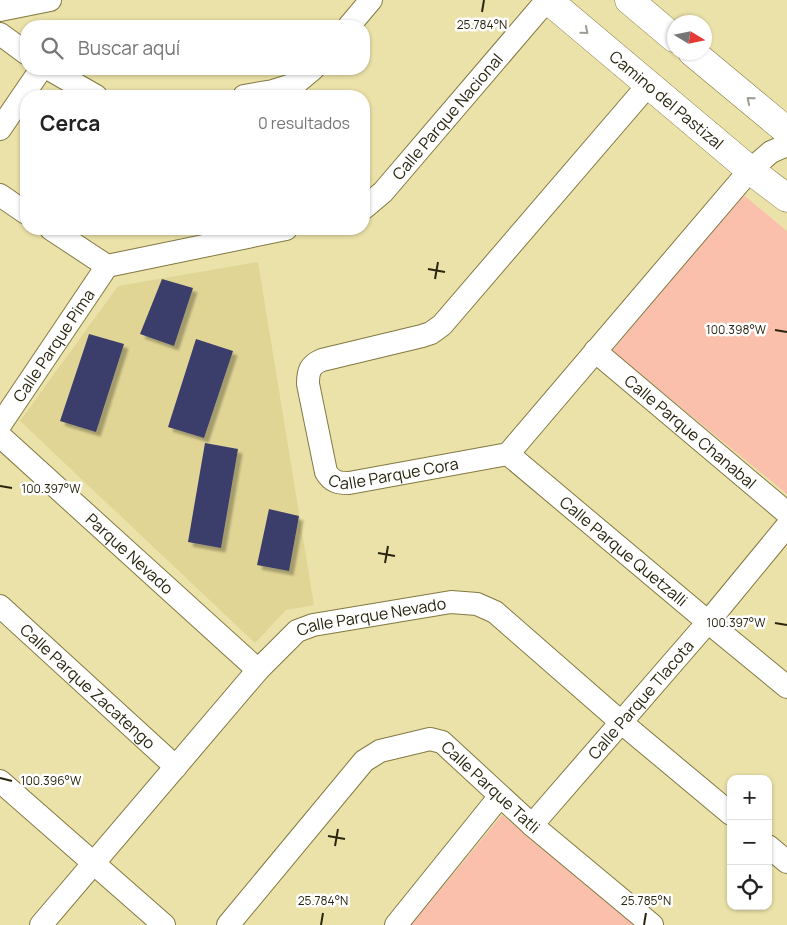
<!DOCTYPE html>
<html lang="es">
<meta charset="utf-8">
<style>
:root{--surface:#fff;--page:#f2f2f2;--text:#222;--muted:#767676;--line:#e0e0e0}
body{margin:0;font-family:Manrope,sans-serif;background:var(--page);color:var(--text)}
.controls{position:absolute;right:15px;bottom:15px;display:grid;overflow:hidden;border-radius:10px;box-shadow:0 1px 4px #0004}
.controls button{width:45px;height:45px;display:grid;place-items:center;padding:0;border:0;border-bottom:1px solid var(--line);background:var(--surface);color:var(--text);font:25px sans-serif}
.compass{position:absolute;left:667px;top:15px;width:45px;height:45px;border-radius:50%;background:var(--surface);box-shadow:0 1px 4px #0004;rotate:100deg}
.list{margin:0;padding:0;list-style:none}
h2{display:flex;justify-content:space-between;align-items:center;height:65px;margin:0;padding:0 20px;font-size:21px}
h2 small{font-size:16px;font-weight:400;color:var(--muted)}
.icon{flex:none;width:28px;height:28px;fill:none;stroke:currentColor;stroke-width:2;stroke-linecap:round;stroke-linejoin:round}
.map{position:relative;flex:none;width:787px;height:925px;overflow:hidden}
.search{position:absolute;background:var(--surface);box-shadow:0 1px 4px #0004;left:20px;top:20px;width:350px;height:55px;display:flex;align-items:center;gap:12px;box-sizing:border-box;padding:0 18px;border-radius:20px;color:var(--muted);font-size:19px}
.panel{position:absolute;background:var(--surface);box-shadow:0 1px 4px #0004;left:20px;top:90px;width:350px;height:145px;border-radius:20px}
.map>svg:first-child{display:block}
</style>
<div class="map">
<svg width="787" height="925" viewBox="0 0 787 925">
<defs>
<filter id="shadow"><feDropShadow dx="4.5" dy="4.5" stdDeviation="1" flood-color="#0004"/></filter>
</defs>
<rect width="100%" height="100%" fill="#ebe2a9"/>
<path fill="#e0d594" d="M258 262 314 605 286 610 255 643 20 421 118 286Z"/>
<path fill="#fac0ac" d="M741 193 787 231V494L612 351Z
M502 815 635 925H411Z"/>
<path fill="#3b3e6a" filter="url(#shadow)" d="M162 279 193 288 174 346 140 334Z
M89 334 124 344 96 432 60 421Z
M196 339 233 351 204 438 168 427Z
M205 443 238 449 221 548 188 542Z
M269 509 299 516 289 571 257 565Z"/>
<g fill="none" stroke-linecap="round" stroke-linejoin="round">
<g stroke="#827943" stroke-width="24">
<g id="street">
<path d="M0 10 50 0"/>
<path d="M349 26 371 0"/>
<path d="M0 34 26 53"/>
<path d="M49 69 96 96"/>
<path id="s1" d="M649 84 442 325 431 333 422 336 322 360C310 365 308 371 308 384L326 472C332 482 338 483 349 483L508 454 750 170 771 152 787 145"/>
<path d="M244 96 273 91 295 84 313 69"/>
<path d="M0 129 41 69"/>
<path d="M0 195 26 213"/>
<path id="s2" d="M364 208 383 192 547 0"/>
<path d="M51 229 107 266 286 229"/>
<path id="s3" d="M595 351 787 513"/>
<path id="s4" d="M0 425 107 266"/>
<path id="s5" d="M0 436 258 670"/>
<path id="s6" d="M508 454 708 622 787 687"/>
<path id="s7" d="M0 606 176 767"/>
<path d="M0 781 164 925"/>
<path id="s8" d="M532 825 708 622 787 526"/>
<path d="M768 846 787 862"/>
<path id="s9" d="M41 925 258 670 297 631 313 625 451 602 477 604 495 612 622 723 731 814"/>
<path id="s10" d="M228 925 364 761 380 751 430 739 442 742 532 825 652 925"/>
<path d="M396 925 500 796"/>
</g>
</g>
<g stroke="#827943" stroke-width="29">
<g id="secondary">
<path id="s11" d="M548 0 750 170 787 198"/>
<path d="M629 0 674 38"/>
<path d="M692 52 787 131"/>
</g>
</g>
<use href="#street" stroke="#fff" stroke-width="22"/>
<use href="#secondary" stroke="#fff" stroke-width="28"/>
</g>
<defs><path id="oneway-chevron" d="M-2-3.5L2.5 0L-2 3.5" fill="none" stroke-width="1.6" stroke-linecap="round" stroke-linejoin="round" transform="scale(1.25)"/></defs>
<g stroke="#9f9d93">
<use href="#oneway-chevron" transform="translate(585 31) rotate(40)"/>
<use href="#oneway-chevron" transform="translate(750 100) rotate(-140)"/>
</g>
<path fill="none" stroke="#29250e" stroke-width="2" d="M482 12 484 0M428 269 445 272M435 279 438 262M775 330 787 332M0 486 12 488M378 553 395 556M385 563 388 546M775 623 787 625M0 778 12 781M328 836 345 839M335 846 338 829M321 925 323 913M644 925 646 913"/>
<g text-anchor="middle" stroke-width="5" stroke-linejoin="round" paint-order="stroke">
<g font-size="16" fill="#29250e" stroke="#fff">
<text dy="6" stroke="none"><textPath href="#s11" startOffset="155">Camino del Pastizal</textPath></text>
<text dy="6" stroke="none"><textPath href="#s2" startOffset="124">Calle Parque Nacional</textPath></text>
<text dy="6" stroke="none"><textPath href="#s4" startOffset="96">Calle Parque Pima</textPath></text>
<text dy="6" stroke="none"><textPath href="#s3" startOffset="125">Calle Parque Chanabal</textPath></text>
<text dy="6" stroke="none"><textPath href="#s1" startOffset="636">Calle Parque Cora</textPath></text>
<text dy="6" stroke="none"><textPath href="#s6" startOffset="151">Calle Parque Quetzalli</textPath></text>
<text dy="6" stroke="none"><textPath href="#s5" startOffset="175">Parque Nevado</textPath></text>
<text dy="6" stroke="none"><textPath href="#s9" startOffset="466">Calle Parque Nevado</textPath></text>
<text dy="6" stroke="none"><textPath href="#s7" startOffset="119">Calle Parque Zacatengo</textPath></text>
<text dy="6" stroke="none"><textPath href="#s8" startOffset="166">Calle Parque Tlacota</textPath></text>
<text dy="6" stroke="none"><textPath href="#s10" startOffset="362">Calle Parque Tatli</textPath></text>
</g>
</g>
<g font-size="12" text-anchor="middle" fill="#29250e" stroke="#fff" stroke-width="5" stroke-linejoin="round" paint-order="stroke">
<text x="482" y="29">25.784°N</text>
<text x="736" y="334">100.398°W</text>
<text x="51" y="493">100.397°W</text>
<text x="736" y="627">100.397°W</text>
<text x="51" y="785">100.396°W</text>
<text x="323" y="905">25.784°N</text>
<text x="646" y="905">25.785°N</text>
</g>
</svg>
<div class="controls">
<button>+</button>
<button>−</button>
<button><svg class="icon" aria-label="locate" viewBox="0 0 24 24"><circle cx="12" cy="12" r="6"/><path d="M12 2v4M12 18v4M2 12h4M18 12h4"/></svg></button>
</div>
<svg class="compass" viewBox="-18 -18 36 36"><path d="M0-13l5 13h-10z" fill="#e53935"/><path d="M0 13l5-13h-10z" fill="#767676"/></svg>
<div class="search"><svg class="icon" aria-label="search" viewBox="0 0 24 24"><circle cx="10" cy="10" r="6"/><path d="M15 15l6 6"/></svg>Buscar aquí</div>
<section class="panel">
<h2>Cerca<small>0 resultados</small></h2>
<ul class="list">
</ul>
</section>
</div>
